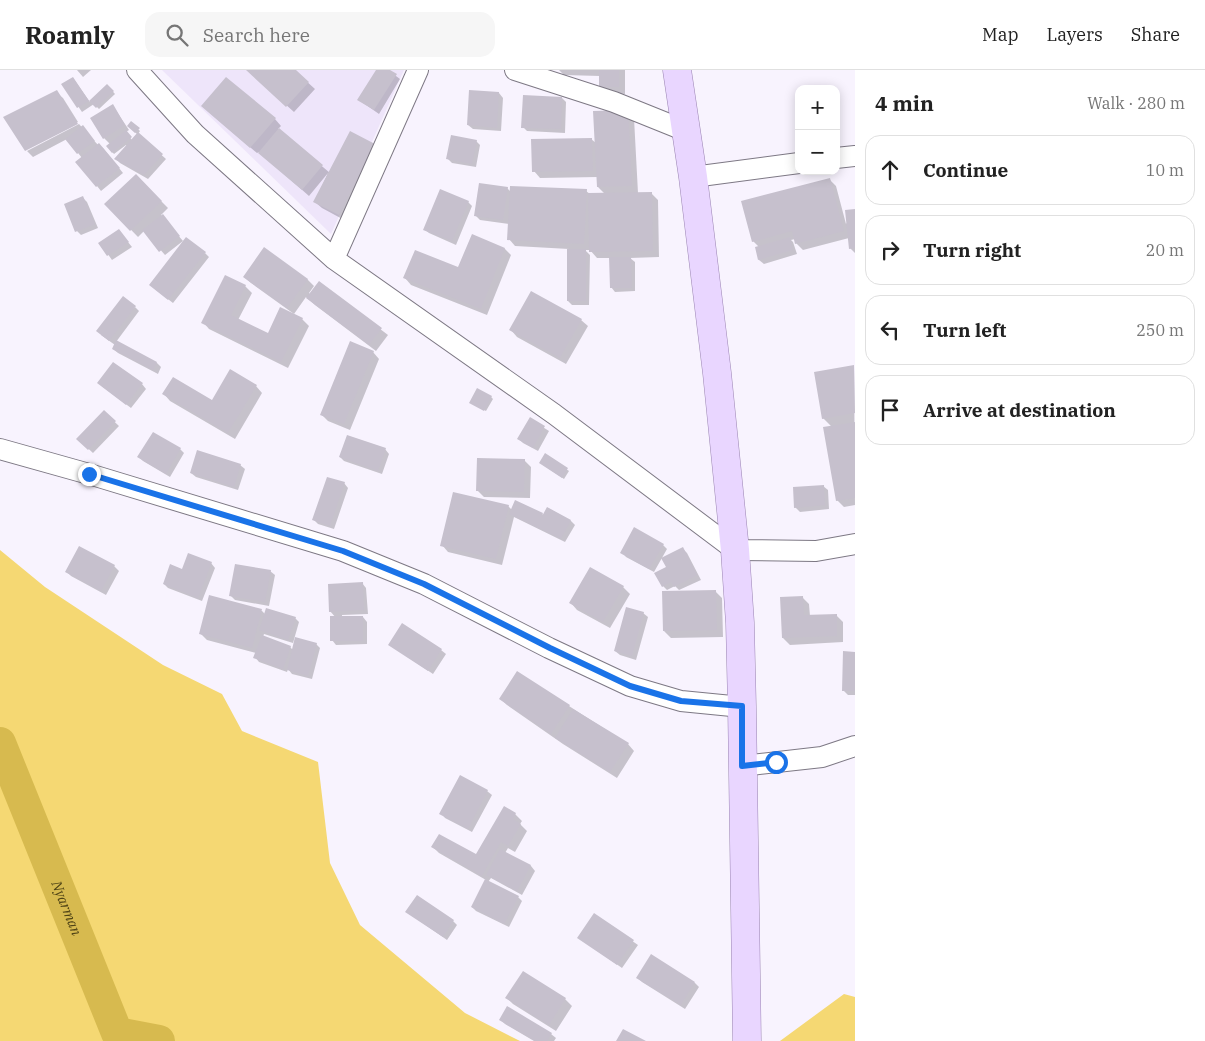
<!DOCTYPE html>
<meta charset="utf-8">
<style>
:root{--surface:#fff;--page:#f6f6f6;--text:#222;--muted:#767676;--line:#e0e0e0}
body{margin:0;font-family:"IBM Plex Serif",serif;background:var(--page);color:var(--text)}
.controls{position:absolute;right:15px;top:15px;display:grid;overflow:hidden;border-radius:10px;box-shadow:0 2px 12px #0003}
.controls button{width:45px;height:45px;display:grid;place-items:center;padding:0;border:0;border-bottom:1px solid var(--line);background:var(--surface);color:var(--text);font:25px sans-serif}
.stop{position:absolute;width:15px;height:15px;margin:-11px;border:4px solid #1a73e8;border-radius:50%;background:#fff}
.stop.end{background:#1a73e8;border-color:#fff;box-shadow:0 1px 5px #0008}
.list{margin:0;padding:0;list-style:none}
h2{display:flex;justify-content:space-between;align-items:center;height:65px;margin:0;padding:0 20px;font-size:21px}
h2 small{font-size:16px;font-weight:400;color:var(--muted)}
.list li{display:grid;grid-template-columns:32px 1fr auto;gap:15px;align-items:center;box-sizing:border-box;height:70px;margin:0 10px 10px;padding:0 10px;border:1px solid var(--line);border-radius:15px}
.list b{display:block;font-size:19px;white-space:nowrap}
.list em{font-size:16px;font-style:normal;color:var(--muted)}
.icon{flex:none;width:28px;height:28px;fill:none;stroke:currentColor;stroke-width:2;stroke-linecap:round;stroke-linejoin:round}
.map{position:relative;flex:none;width:855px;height:971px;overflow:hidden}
header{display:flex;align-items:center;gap:30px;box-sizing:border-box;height:70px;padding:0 25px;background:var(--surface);border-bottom:1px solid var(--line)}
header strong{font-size:24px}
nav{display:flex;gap:28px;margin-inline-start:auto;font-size:18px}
.search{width:350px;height:45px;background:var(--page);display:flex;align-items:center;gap:12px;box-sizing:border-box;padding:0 18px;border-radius:15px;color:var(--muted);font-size:19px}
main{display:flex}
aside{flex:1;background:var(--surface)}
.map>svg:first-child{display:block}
</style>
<header>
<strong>Roamly</strong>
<div class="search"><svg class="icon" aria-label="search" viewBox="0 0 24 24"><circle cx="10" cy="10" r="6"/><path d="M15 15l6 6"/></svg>Search here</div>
<nav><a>Map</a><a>Layers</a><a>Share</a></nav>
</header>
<main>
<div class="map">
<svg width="855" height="971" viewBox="0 0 855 971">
<rect width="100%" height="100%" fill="#f8f3fe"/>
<path fill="#eee5fa" d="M162 0H404L331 164Z"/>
<path fill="#f5d873" d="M0 480 45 517 163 595 222 624 242 661 318 692 330 793 360 855 465 943 520 971H0Z
M844 924 855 927V971H780Z"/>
<path fill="#0003" d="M77 0H91L83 7Z
M247 0H294L315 19 294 42Z
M377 0H388L400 9 379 44 359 30Z
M559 0H625V24L607 23 600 17V6L564 5Z
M73 8 90 32 107 15 115 24 99 39 94 34 82 42 63 14Z
M56 22 63 28 78 52 26 79Z
M499 23 503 28 501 61 473 59 468 55Z
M562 28 566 32 565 63 527 61 523 57Z
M113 36 129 60 126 62 132 70 137 64 128 56 131 53 140 61 138 64 166 89 148 109 120 93 116 89 127 76 126 75 114 84 107 76 110 74 104 68Z
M210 43 275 49 281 56 278 59 330 103 375 75 346 151 322 138 315 132 328 103 309 126 259 82 257 83Z
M594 43 634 48 638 123H651L658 130 659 187 630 188 635 192V221L615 222 611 217V188H597L590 180H585L590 185 589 235H572L568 231 569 179 515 176 509 169V154L480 150 476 146 507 118 511 122 586 121 590 124H605L598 117V107L540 108 534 101 591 69 596 73Z
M79 54 98 75 103 78 123 103 101 121 97 116 82 88 67 69 33 87 27 81Z
M476 71 480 75 476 97 452 93 448 89Z
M136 106 168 138 161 145 183 171 165 185 144 161 138 167 106 134Z
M829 109 836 116 846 154 855 140V183L850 178 849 168 803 180 796 173 795 169 791 170 793 172 797 184 764 194 759 190 756 178 759 177 753 171Z
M83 128 87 132 98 158 81 165 77 161Z
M468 132 472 136 456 175 429 163 424 159Z
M119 161 132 177 112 190 100 173Z
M472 166 505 179 511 185 487 245 411 215 405 208 459 199Z
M205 183 209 187 173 233 155 219Z
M244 207 307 209 314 216 309 223 311 225 320 213 388 265 376 281 315 235 306 227 294 244 251 213Z
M245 216 252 223 238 250 268 264 302 249 309 256 288 298 209 259 203 252Z
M135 237 139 241 116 272 157 293 161 297 158 304 118 283 113 279 115 275 101 265Z
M581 250 588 256 566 294 517 267 511 260Z
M373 282 379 289 350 360 328 351 321 344Z
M854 296 855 435 844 437 837 430 832 357 823 348Z
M142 314 146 319 131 338 103 317Z
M256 316 262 323 235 369 170 331 164 324 212 332Z
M491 327 493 329 486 341 473 334Z
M104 342 119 356 93 383 78 369Z
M530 349 549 361 538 381 523 373 519 369Z
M180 379 184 383 170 407 143 391 139 387Z
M385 379 389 384 382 404 344 391 340 387Z
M546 385 569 401 564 409 542 394Z
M524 390 531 397 530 428 484 427 477 420Z
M240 395 245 399 238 420 196 407 191 403Z
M344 413 348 418 334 459 318 454 314 450Z
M823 416 828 420 829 439 800 442 795 437Z
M516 432 544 445 548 438 571 451 575 455 565 472 514 447 502 495 448 482 442 475 508 436 512 440Z
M663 475 667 479 654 502 626 487 622 482Z
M80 478 114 496 119 501 106 525 71 506 67 502Z
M683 479 687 483 701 510 679 520 675 516 667 520 663 516 667 497Z
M211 493 215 498 202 531 168 518 164 514 182 500Z
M270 501 275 505 269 536 235 530 231 526Z
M362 513 366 518 368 544 342 545V548L363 547 367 552V574L336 575 332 570 336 548 330 541Z
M623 517 630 524 610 558 577 540 571 533Z
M715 521 722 528 723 567 671 568 664 561Z
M210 526 262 541 265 544 295 548 299 552 293 573 264 564 263 567 290 577 293 580 316 574 320 578 312 609 292 604 288 599 287 602 259 592 255 587 256 583 207 570 200 563Z
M802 527 809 534 810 546 836 545 843 552V572L790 575 783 568Z
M643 543 648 547 636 590 620 585 615 581Z
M390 575 441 580 446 584 433 604Z
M855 583V625H848L843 620Z
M500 628 569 636 628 674 634 681 617 708 563 674 507 635Z
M487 721 492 725 472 762 445 748 441 743Z
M504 738 515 744 522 751 520 754 527 761 515 782 508 778 505 783 531 796 535 801 522 825 491 808 488 812 518 827 522 831 509 857 476 841 472 837 486 810 439 783 433 777 476 786Z
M407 842 453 851 457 855 447 870Z
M595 845 638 875 622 898 579 868Z
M638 908 695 913 699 917 685 939 642 912Z
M507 928 565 929 572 936 556 961 513 934Z
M508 938 551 964 556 968 554 971H534L505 954 501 950Z"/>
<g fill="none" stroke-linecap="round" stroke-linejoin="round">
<path stroke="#d7ba4f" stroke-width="32" id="s1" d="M0 673 117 963 159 971"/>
</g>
<path fill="#c6c0cd" d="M246 0H296L309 12 286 37Z
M376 0H390L397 4 374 40 357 30Z
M599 0H619V17H599Z
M73 7 89 31 77 38 61 14Z
M226 7 276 48 250 78 201 36Z
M107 14 114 21 96 38 89 31Z
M57 20 78 54 25 81 3 47Z
M469 20 499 22 497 58 467 55Z
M523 25 562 27 561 59 521 58Z
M113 34 125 55 103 69 90 48Z
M628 40 632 116 597 117 593 41Z
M131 51 140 58 135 63 127 56Z
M83 55 95 71 77 84 65 69Z
M279 58 323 95 302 120 258 83Z
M126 60 132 67 112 83 106 76Z
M350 61 375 74 339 145 313 132Z
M138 62 163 84 144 105 114 89Z
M451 65 477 70 472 94 446 89Z
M592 68 593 101 532 102 531 69Z
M99 73 120 98 96 117 75 92Z
M136 104 162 131 130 161 104 134Z
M830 108 844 161 795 174 792 161 752 172 741 131Z
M479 113 508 117 503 150 474 146Z
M510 116 587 119 584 174 507 170Z
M440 119 469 131 452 171 423 160Z
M652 122 653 181 589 182 588 123Z
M83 126 95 154 75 162 64 134Z
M855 139V178L849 179 845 140Z
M163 144 180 166 159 182 142 160Z
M119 159 129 172 107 186 98 173Z
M472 164 505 178 481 239 403 208 415 180 458 197Z
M186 167 206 182 168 230 149 215Z
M790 167 793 180 758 190 755 177Z
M264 177 308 209 287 238 243 207Z
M567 179H586V231H567Z
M609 187H631L632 218H610Z
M225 205 246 215 231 245 268 263 280 237 303 248 281 292 201 253Z
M319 211 382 258 369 275 306 228Z
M531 221 582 249 560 288 509 260Z
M123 226 136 236 109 271 96 261Z
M116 270 157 292 153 300 112 279Z
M350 271 374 281 344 354 320 345Z
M113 292 143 313 126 335 97 313Z
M854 295 855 343 822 349 814 302Z
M230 299 257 315 228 363 162 324 173 307 212 330Z
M477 318 492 326 484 341 469 333Z
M104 340 116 351 88 380 76 369Z
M530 347 545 356 533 378 517 369Z
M855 352V428L836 431 823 357Z
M153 362 181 378 166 404 137 387Z
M347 365 386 378 378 401 339 387Z
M197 380 241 394 234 417 190 403Z
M545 383 568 398 562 408 539 393Z
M477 388 525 389 524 422 476 421Z
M327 407 345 412 330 456 312 450Z
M824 415 825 435 794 438 793 417Z
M453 422 509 435 496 489 440 476Z
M515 430 543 443 540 450 547 437 571 450 561 469 509 444Z
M634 457 664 474 649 499 620 483Z
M79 476 115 495 101 521 65 502Z
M683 477 697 505 674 517 671 512 662 517 654 503 666 497 661 488Z
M188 483 212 492 198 528 163 514 170 494 182 499Z
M235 494 271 500 265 532 229 526Z
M590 497 624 516 603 552 569 533Z
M363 512 364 540 329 542 328 514Z
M716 520 717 560 663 561 662 521Z
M209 525 262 539 252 578 199 564Z
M803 526 804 545 837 544V566L782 568 780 527Z
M626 537 644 542 632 586 614 581Z
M266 538 296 547 288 570 259 560Z
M330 546H363V571H330Z
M402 553 442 579 428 601 388 575Z
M262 565 291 576 283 599 253 588Z
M295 567 317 573 308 606 287 600Z
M843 581 855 582V621H842Z
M517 601 570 635 551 664 499 629Z
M573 639 629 673 610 702 555 668Z
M460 705 488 720 468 759 439 744Z
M504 736 516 743 513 749 521 754 508 776 501 772 482 806 431 777 439 764 476 784Z
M500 779 531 795 517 821 486 805Z
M485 809 519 826 504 854 471 837Z
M417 825 454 850 443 867 405 842Z
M594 843 634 870 617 895 577 868Z
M651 884 695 912 681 935 636 908Z
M523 901 566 928 549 955 505 928Z
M507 936 552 963 547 971H535L499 950Z
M623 959 646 971H616Z"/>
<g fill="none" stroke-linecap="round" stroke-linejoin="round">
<g stroke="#7d7884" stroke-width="22">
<path id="minor" d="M137 0 195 64 334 189 554 344 735 480 816 481 855 474
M515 0 614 32 686 61
M836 88 855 86
M693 107 799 93
M334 189 418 0
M0 379 89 404 343 481 424 514 549 578 630 616 681 631 742 637
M742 696 822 687 855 676"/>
</g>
<g stroke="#9a84b2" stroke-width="29">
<path id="primary" d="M677 0 693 107 717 303 735 480 740 553 742 637 747 971"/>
</g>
<use href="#minor" stroke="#fff" stroke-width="20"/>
<use href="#primary" stroke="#e9d6ff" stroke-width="28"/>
</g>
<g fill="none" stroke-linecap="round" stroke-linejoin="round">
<path stroke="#1a73e8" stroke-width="6" d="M89 404 343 481 424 514 550 578 630 616 681 631 742 636V696L776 692"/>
</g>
<g text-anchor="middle" stroke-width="4" stroke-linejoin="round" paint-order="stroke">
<g font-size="14" font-style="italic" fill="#4f4316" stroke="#fff">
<text dy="5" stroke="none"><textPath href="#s1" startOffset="178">Nyarman</textPath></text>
</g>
</g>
</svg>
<div class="controls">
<button>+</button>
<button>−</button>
</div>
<div class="stop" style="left:776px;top:692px"></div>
<div class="stop end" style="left:89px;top:404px"></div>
</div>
<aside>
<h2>4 min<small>Walk · 280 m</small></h2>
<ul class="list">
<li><svg class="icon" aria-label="ahead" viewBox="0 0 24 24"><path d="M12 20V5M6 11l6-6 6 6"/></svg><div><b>Continue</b></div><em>10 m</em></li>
<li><svg class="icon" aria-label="right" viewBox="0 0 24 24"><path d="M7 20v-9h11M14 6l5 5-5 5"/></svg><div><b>Turn right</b></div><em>20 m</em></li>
<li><svg class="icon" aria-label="left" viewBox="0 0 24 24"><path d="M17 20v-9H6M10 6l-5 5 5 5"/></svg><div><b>Turn left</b></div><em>250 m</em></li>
<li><svg class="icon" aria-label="arrive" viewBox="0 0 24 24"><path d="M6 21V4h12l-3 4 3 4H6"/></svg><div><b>Arrive at destination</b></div></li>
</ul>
</aside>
</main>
